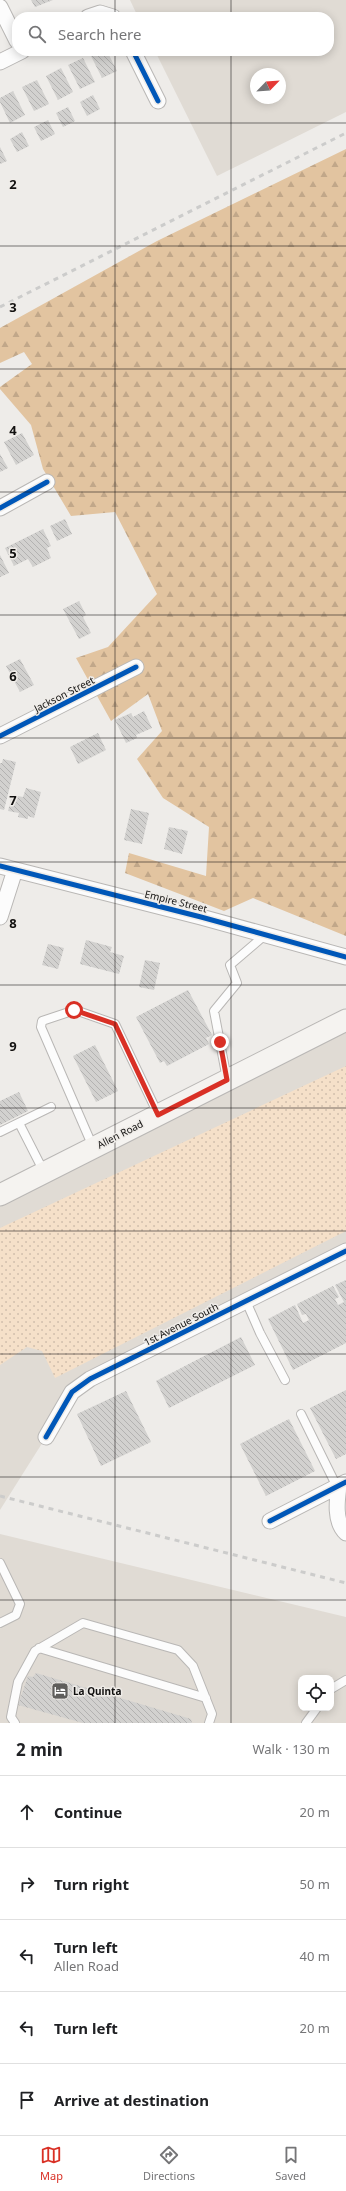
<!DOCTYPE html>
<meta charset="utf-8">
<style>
:root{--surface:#fff;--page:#f6f6f6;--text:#202124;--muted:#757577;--line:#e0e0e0;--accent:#d93025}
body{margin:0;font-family:"Noto Sans",sans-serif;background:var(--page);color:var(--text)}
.controls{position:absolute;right:12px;bottom:12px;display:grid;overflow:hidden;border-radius:8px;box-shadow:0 2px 10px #0003}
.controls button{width:36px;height:36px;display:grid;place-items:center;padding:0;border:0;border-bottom:1px solid var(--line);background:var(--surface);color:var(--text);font:20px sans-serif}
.compass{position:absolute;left:250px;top:68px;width:36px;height:36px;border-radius:50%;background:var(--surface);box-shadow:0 2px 10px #0003;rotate:65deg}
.stop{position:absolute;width:12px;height:12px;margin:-9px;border:3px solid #d93025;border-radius:50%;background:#fff}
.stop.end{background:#d93025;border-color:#fff;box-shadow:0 1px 4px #0008}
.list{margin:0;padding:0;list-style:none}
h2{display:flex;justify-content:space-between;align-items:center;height:52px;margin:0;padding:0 16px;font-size:17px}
h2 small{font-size:13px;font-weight:400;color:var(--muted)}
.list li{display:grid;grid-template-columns:26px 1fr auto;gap:12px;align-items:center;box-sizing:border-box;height:72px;padding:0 16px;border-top:1px solid var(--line)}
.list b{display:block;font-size:15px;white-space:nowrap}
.list p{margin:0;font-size:13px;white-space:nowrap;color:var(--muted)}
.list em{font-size:13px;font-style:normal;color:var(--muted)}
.icon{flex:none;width:22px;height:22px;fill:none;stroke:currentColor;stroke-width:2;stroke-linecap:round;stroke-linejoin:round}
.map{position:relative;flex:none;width:346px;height:1723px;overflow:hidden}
.search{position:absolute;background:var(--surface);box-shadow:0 2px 10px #0003;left:12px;right:12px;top:12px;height:44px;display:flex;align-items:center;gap:10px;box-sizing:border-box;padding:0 14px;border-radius:16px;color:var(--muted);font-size:15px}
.sheet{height:412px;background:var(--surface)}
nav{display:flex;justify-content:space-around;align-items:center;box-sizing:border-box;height:56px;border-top:1px solid var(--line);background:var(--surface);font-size:11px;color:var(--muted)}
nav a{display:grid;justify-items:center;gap:2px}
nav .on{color:var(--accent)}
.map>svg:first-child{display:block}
</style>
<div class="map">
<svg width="346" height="1723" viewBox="0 0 346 1723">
<defs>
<pattern id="grass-dots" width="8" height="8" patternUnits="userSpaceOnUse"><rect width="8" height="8" fill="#f5e0c9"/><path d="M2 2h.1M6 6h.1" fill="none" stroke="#d1bfac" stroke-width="1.8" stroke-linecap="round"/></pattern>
<pattern id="forest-firs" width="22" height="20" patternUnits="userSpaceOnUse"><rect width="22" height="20" fill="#e2c4a0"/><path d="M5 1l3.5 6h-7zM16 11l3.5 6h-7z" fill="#c1a789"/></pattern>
<pattern id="building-back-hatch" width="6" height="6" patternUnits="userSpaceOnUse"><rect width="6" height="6" fill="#d2d1cf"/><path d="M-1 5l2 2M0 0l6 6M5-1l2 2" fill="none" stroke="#b3b2b1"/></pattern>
</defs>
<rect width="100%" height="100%" fill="#eeece9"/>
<path fill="#e0dbd4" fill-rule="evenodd" d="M130 0H346V112L217 176 155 51H329V17H138ZM256 74H280V98H256Z
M346 1020V1251L90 1379 46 1437 0 1510V1195Z
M0 1534 346 1617V1723H0ZM301 1678H331V1708H301Z"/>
<path fill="url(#grass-dots)" d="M346 1066V1231L55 1378 42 1351 27 1347 0 1365V1228Z"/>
<path fill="url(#forest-firs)" d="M346 149V936L253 898 224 911 125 873 129 853 206 876 209 827 163 798 137 759 162 731 148 694 111 721 76 658 108 647 157 594 115 512 71 516 43 469 31 425 0 389V387L32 364 24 352 0 363V328L157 241Z"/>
<path fill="url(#building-back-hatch)" d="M31 0H53L35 7Z
M97 51H107L117 71 102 78 90 54Z
M83 58 95 82 80 89 68 65Z
M61 68 73 92 58 100 46 76Z
M37 80 49 104 34 111 22 87Z
M13 91 25 115 10 123 0 102V98Z
M93 95 100 109 87 116 80 102Z
M68 107 75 121 63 127 56 113Z
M48 120 55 134 41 141 34 127Z
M22 132 29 146 17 152 10 139Z
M0 147 7 161 0 164Z
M22 433 34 455 16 465 4 442Z
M0 454 8 468 0 472Z
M65 519 72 534 57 541 50 526Z
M43 529 51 546 47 548 51 558 33 567 28 559 14 566 5 548Z
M0 555 9 573 0 577Z
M79 601 86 615 83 617 91 633 79 639 63 609Z
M20 659 34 685 20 692 6 666Z
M144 711 152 728 136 735 137 738 126 743 115 720 131 713 133 717Z
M98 733 106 750 78 764 70 747Z
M3 759 16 762 4 810 0 809V763H2Z
M26 788 41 792 34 818 28 816V819L18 817 19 813 8 811 12 795 23 797Z
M131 809 149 813 142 844 124 840Z
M169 827 188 831 182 854 164 849Z
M86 940 112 947 110 952 124 956 119 974 80 964Z
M48 944 64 948 58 969 42 965Z
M145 960 160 963 154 990 139 987Z
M188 990 212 1035 206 1038 209 1044 167 1066 164 1061 160 1063 136 1017Z
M95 1045 118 1091 96 1102 73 1056Z
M19 1092 28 1111 0 1125V1101Z
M346 1280V1343L293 1370 268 1319 295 1305 303 1323 309 1320 306 1314 302 1315 297 1304 333 1286 339 1297 335 1299 338 1305 344 1302 335 1285Z
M241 1337 255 1365 169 1408 156 1381Z
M346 1390V1454L336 1459 310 1408Z
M126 1391 151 1442 101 1466 77 1414Z
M289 1419 315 1471 266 1496 240 1444Z
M36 1673 191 1719 192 1723H83L18 1705 28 1676 33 1677Z"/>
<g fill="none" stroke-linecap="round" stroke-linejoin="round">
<g stroke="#b9b7b5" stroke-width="10">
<path id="service" d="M227 1079 214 1011 237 983 230 965 265 935
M19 1123 44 1172
M0 1132 51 1107
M93 1147 41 1027 42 1021 75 1010 115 1024 158 1114
M246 1301 260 1333 285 1380
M301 1414 337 1487
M0 1563 20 1604 16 1615 0 1623
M39 1648 206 1698
M331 1689 346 1680
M15 1723 11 1717 18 1682 35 1651 83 1623 178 1650 193 1666 212 1714 209 1723
M306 1723 317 1708"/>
</g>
<g stroke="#b9b7b5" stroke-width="17">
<path id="minor" d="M0 7 17 41
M88 17 100 13 113 17
M133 51 158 101
M0 62 22 51
M0 508 47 482
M0 736 136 667
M0 866 201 917 346 957
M0 917 15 870
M46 1437 72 1392 90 1379 346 1251
M339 1486C337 1500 334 1522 346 1533
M270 1521 346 1482"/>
</g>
<g stroke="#b9b7b5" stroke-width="23">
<path id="secondary" d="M0 1195 346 1020"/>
</g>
<use href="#service" stroke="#fcfcfc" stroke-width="8"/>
<use href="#minor" stroke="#fcfcfc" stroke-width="15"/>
<use href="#secondary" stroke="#f5f3f0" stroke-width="21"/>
<path stroke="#cccccb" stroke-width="3" stroke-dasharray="5 5" stroke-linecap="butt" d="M0 307 346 133
M0 1496 346 1583"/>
<g stroke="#efece8" stroke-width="8">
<path id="cycleway" d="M133 51 158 101
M0 508 47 482
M0 736 136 667
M0 866 201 917 346 957
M46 1437 72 1392 90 1379 346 1251
M270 1521 346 1482"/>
</g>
<use href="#cycleway" stroke="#0057b8" stroke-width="5"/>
</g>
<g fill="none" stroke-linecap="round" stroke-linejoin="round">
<path stroke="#d93025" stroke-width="5" d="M74 1010 115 1024 158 1115 227 1080 220 1042"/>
</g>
<path fill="none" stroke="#121110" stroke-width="1" stroke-opacity="0.55" d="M115 0V17M231 0V17M115 51V1723M231 51V1723M0 123H346M0 246H346M0 369H346M0 492H346M0 615H346M0 738H346M0 862H346M0 985H346M0 1108H346M0 1231H346M0 1354H346M0 1477H346M0 1600H346"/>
<defs>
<g id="hotel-square" transform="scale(0.9)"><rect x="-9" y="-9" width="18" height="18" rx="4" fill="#5f5e5c" stroke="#efece8"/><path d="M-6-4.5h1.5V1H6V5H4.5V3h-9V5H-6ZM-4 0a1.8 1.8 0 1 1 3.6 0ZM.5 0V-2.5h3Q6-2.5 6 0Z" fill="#fff"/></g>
</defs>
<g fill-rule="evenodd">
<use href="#hotel-square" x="60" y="1691"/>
</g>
<g text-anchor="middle" stroke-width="3" stroke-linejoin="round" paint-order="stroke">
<g font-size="10" fill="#121110" stroke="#efece8">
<text transform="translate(64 694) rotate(-27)" y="4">Jackson Street</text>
<text transform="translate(176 901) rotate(14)" y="4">Empire Street</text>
<text transform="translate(120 1134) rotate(-27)" y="4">Allen Road</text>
<text transform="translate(181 1324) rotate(-27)" y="4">1st Avenue South</text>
</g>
<g font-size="10" font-weight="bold" fill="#121110" stroke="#efece8" text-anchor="start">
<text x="73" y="1695">La Quinta</text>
</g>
</g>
<g font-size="13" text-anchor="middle" font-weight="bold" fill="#121110" stroke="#efece8" stroke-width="3" stroke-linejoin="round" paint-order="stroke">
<text x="13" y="189">2</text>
<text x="13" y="312">3</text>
<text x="13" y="435">4</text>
<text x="13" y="558">5</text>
<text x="13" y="681">6</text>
<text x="13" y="805">7</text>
<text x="13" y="928">8</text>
<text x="13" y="1051">9</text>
</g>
</svg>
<div class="controls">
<button><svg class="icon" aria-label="locate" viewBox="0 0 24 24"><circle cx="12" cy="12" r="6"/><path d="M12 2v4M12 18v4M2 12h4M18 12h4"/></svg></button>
</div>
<svg class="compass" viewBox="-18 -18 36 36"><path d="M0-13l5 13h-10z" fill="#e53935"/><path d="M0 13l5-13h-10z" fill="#757577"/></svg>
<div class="stop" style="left:74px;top:1010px"></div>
<div class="stop end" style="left:220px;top:1042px"></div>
<div class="search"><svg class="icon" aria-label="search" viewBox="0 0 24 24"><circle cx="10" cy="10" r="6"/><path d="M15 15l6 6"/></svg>Search here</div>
</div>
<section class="sheet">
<h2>2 min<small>Walk · 130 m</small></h2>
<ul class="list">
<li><svg class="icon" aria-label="ahead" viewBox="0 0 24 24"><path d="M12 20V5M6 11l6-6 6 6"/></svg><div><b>Continue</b></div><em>20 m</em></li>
<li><svg class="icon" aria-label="right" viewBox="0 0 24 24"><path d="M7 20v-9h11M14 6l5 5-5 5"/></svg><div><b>Turn right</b></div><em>50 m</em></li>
<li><svg class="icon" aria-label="left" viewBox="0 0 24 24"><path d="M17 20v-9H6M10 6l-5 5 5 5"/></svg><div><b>Turn left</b><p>Allen Road</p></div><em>40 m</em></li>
<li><svg class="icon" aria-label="left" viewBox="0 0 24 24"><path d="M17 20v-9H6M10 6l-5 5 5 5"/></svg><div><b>Turn left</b></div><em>20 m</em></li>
<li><svg class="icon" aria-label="arrive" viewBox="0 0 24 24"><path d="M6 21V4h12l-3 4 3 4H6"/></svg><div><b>Arrive at destination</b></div></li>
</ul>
</section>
<nav>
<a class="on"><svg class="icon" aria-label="map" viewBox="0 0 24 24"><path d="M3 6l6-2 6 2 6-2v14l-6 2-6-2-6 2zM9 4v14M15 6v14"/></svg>Map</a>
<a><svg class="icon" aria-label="directions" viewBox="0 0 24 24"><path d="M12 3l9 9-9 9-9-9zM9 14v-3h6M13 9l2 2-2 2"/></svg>Directions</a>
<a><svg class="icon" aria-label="saved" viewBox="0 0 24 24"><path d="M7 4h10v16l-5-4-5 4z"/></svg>Saved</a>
</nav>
